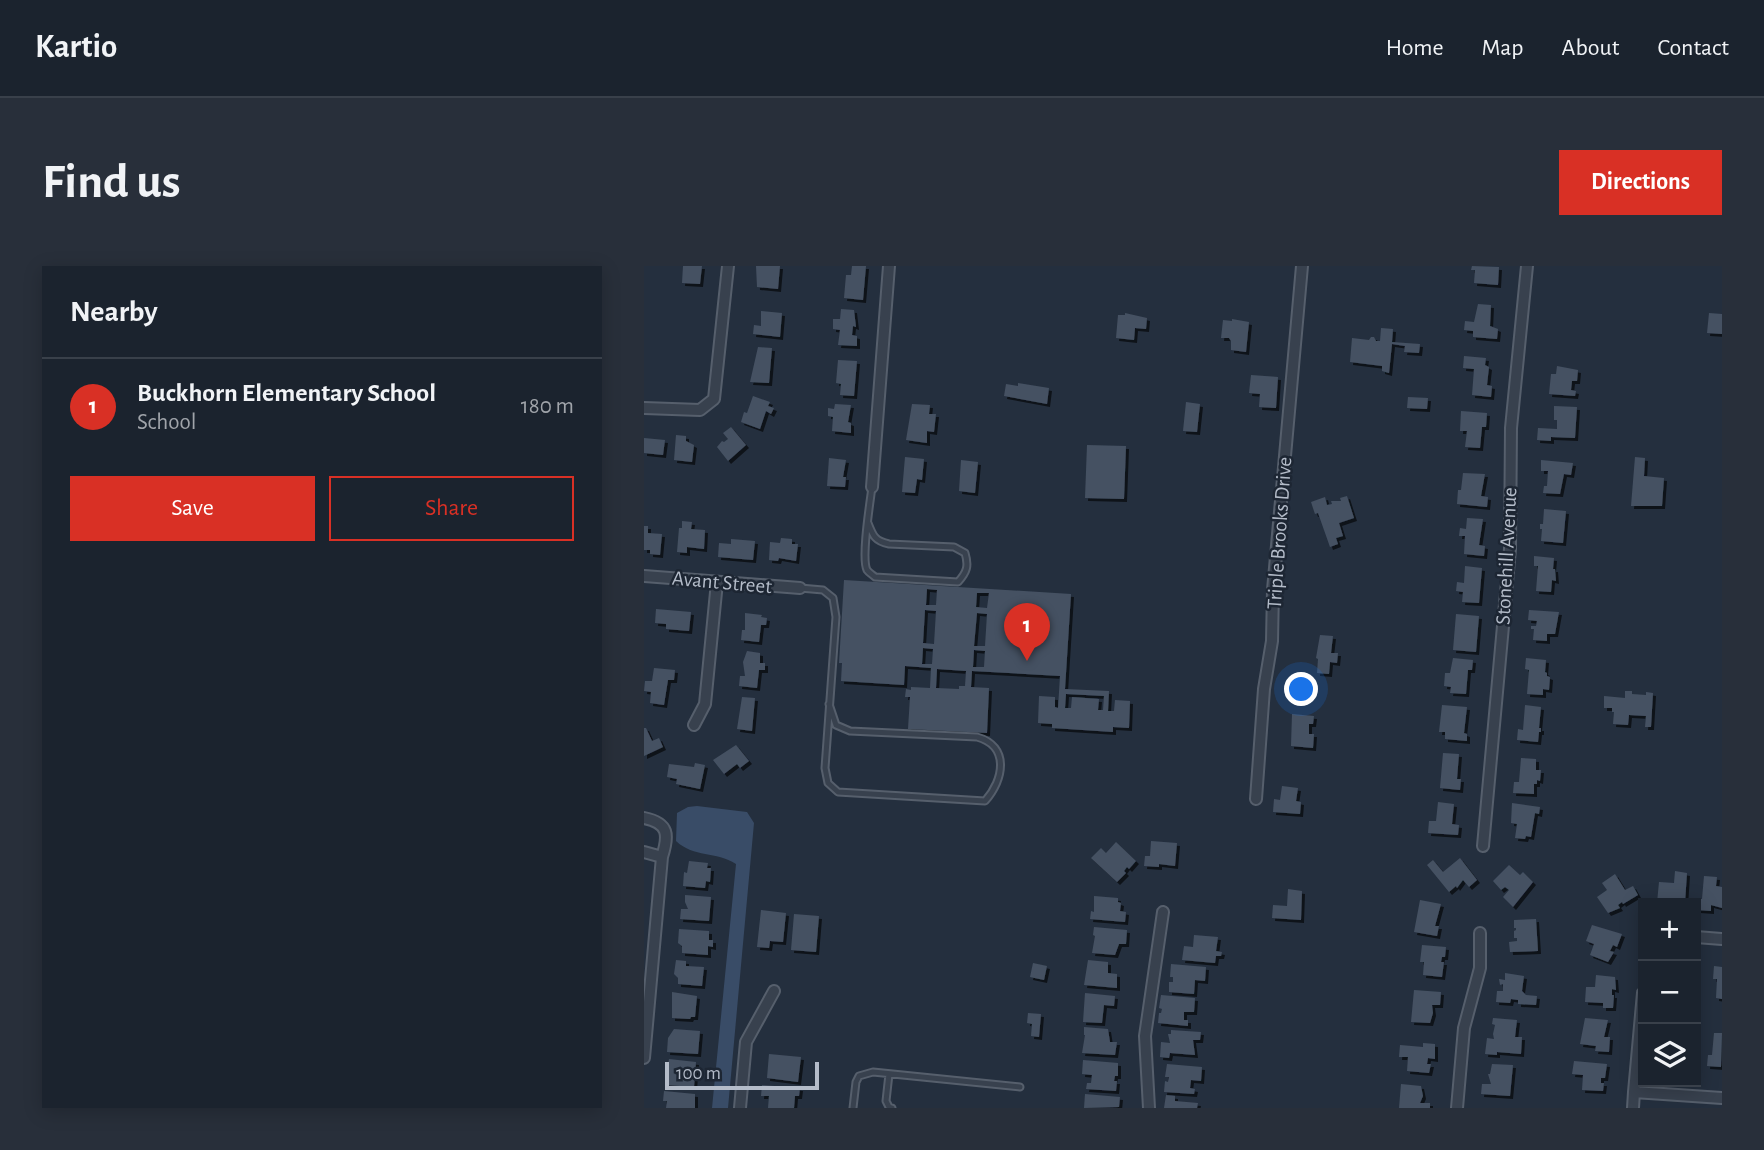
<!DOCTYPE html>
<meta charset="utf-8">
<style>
:root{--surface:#1b232e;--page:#282f3a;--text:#f1f3f6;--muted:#a0a4aa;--line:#39404a;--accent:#d93025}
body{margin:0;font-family:"Alegreya Sans",sans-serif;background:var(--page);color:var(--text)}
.controls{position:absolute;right:21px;bottom:21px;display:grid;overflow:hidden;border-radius:0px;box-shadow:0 4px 18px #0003}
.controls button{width:63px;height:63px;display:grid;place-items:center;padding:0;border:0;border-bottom:2px solid var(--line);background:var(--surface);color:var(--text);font:35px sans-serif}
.scale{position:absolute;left:21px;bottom:18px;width:154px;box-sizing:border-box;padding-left:7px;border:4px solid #b4bcc9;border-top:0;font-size:19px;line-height:24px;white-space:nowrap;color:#b4bcc9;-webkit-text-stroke:5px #1d2633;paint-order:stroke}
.you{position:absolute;left:658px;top:424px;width:24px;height:24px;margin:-18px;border:5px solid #fff;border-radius:50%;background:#1a73e8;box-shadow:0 0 0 10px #1a73e833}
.badge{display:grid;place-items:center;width:46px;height:46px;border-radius:50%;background:var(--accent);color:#fff;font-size:23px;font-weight:700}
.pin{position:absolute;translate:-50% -58px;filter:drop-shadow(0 2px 4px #0008)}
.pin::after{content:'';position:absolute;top:37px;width:24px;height:21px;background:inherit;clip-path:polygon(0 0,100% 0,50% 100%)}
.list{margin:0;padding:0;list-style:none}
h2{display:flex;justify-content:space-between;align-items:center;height:91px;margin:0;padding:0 28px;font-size:30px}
h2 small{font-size:23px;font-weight:400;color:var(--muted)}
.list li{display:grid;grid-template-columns:46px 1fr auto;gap:21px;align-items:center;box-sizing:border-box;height:98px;padding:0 28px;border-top:2px solid var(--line)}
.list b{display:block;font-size:26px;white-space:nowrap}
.list p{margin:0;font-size:23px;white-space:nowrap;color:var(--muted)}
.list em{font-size:23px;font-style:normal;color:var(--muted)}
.actions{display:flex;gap:14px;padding:21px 28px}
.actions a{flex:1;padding:16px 0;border:2px solid var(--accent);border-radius:0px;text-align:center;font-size:24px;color:var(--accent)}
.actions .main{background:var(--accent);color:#fff}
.icon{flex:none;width:38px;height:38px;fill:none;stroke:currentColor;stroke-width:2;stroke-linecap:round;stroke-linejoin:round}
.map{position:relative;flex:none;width:1078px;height:842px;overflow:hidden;border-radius:0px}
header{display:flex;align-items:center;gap:42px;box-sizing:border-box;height:98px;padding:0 35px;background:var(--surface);border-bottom:2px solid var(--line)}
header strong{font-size:33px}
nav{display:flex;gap:38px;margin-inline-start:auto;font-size:24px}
.intro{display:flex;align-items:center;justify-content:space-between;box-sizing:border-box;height:168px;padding:0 42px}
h1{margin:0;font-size:49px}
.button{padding:18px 32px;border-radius:0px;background:var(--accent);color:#fff;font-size:24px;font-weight:700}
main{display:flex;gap:42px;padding:0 42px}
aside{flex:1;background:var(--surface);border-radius:0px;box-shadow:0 4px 18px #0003}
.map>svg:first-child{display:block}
</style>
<header>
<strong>Kartio</strong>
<nav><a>Home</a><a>Map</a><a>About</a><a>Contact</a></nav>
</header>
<div class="intro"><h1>Find us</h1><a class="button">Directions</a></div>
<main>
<aside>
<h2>Nearby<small></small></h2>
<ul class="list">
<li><span class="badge">1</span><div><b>Buckhorn Elementary School</b><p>School</p></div><em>180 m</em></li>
</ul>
<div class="actions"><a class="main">Save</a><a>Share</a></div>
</aside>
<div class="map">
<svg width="1078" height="842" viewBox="0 0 1078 842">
<defs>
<filter id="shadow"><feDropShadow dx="3" dy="3" stdDeviation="0" flood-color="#0009"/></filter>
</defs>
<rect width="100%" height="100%" fill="#242f3e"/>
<path fill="#394c67" d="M53 540 103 546 110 557 84 842H68L92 598C72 585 50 592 32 575L33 547 44 541Z"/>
<path fill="#455162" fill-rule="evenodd" filter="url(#shadow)" d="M39 0H58L56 18 38 17Z
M112 0H136L134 23 113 21Z
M208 0H222L219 34 200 32 202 9H207Z
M828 0 855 1 854 19 830 17 831 4H827Z
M834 38 847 39 846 60 854 63 853 73 829 71V65L820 64 821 55 830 56Z
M197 43 210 44 212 61 209 60 208 69 213 70V80L194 79 196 64 189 63V53H196Z
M117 45 138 47 136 71 109 68 110 59 117 60Z
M481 47 503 52 502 63 491 62 490 74 472 72 474 49H481Z
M1065 47 1078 48V68L1063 67Z
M588 53 605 56 602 86 587 84V75L585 72H577L579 54 588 55Z
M737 62 749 63 748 76 776 78 775 87 760 86 761 80 748 78 745 107 738 105V100L706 96 708 72 725 74 727 71H730L732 75H736Z
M114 81 128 82 125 117 106 116Z
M820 90 842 92 841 99 845 101 843 119 848 120 847 131 828 129 830 103 819 102Z
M194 94 213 95 210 130 196 129 197 118 192 117Z
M913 100 934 104 933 115H928L927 124 932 125 931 130 905 128 907 108H912Z
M607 109 634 111 632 142 615 141 616 128 605 127Z
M374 117 405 122 403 138 360 130 362 118 374 120Z
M109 130 126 136 124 140 130 142 127 148 122 145 116 163 97 156 100 146 103 147Z
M764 131 784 132 783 143 763 142Z
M542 136 556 138 553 166 539 165Z
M191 138 207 139 204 156 207 157V167L188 165 189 151 184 150V142L190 143Z
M268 138 286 139 285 148H292L290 166 283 165V177L262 174Z
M910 140 933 141 931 172 907 171V175L893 174 894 162 913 163V154H910Z
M817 145 843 147 842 161H838L836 182 821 181 823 165H816Z
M87 161 102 179 84 195 73 181 78 175 80 176 84 173 79 167Z
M32 169 42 170V175L50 179 48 196 30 194Z
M0 172 21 174 19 189 0 187Z
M443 179 482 180 480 233 441 232Z
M261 191 280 193 278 214 273 213 271 227 258 226Z
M991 191 1001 192 1000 210 1020 212 1018 240H987Z
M185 192 202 194 199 211H202L201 221 183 220Z
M317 194 334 196 331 227 315 225Z
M897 194 929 197 927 209 920 208 916 228 899 227 900 220H903L904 205H897Z
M819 207 841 208 837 230 844 231 843 241 813 238 814 224H817Z
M703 230 710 252 695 257 699 270 692 272 694 278 686 281 674 247 671 248 667 236 681 231 683 239 688 238 687 235H697L696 232Z
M900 243 922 245 919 277 897 275 898 263H896V258H899Z
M823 252 839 253 835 279 841 280 840 290 820 288 821 270H815L816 262 822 263Z
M38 255 48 256 47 263 61 264 60 283 43 281V287L33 286 35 262H38Z
M0 260H4V267L18 268 16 289 6 288V284H0Z
M137 272 148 273V278H154L152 295 135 292 134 295 125 294 126 276 136 277Z
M87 273 111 275 109 294 74 291 75 277 87 278Z
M890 290 910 292 909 303H911L912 315 908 314 907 326 892 325 894 300H890Z
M821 300 838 302 835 337 818 336 819 326 812 325 813 316 820 317Z
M200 314 427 328 421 423 465 425 464 445H470L471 434 486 435 485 462 469 461V466L408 462V458L394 457 395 430 411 431V441L414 442 416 410 328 405 327 421 345 422 343 467 264 463 266 431H261L262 423 267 424V421L286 422 287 402 261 400 260 419 197 415 198 397H195ZM283 323 293 324 292 339H282ZM333 327H345L343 342 332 341ZM281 344 292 345 290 378 279 377ZM333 347 343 348 341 380H330ZM279 382 289 383 288 398H278ZM330 384 341 385 340 401H329ZM293 403 322 405 321 420H315V423L292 422ZM422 428 460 430 459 444H454L455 433 428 431 427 442H421Z
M12 343 47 346 45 365 22 363V358L11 357Z
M885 344 915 346 911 368H903V375L889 374 890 363H887V360H892L893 355 884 354Z
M101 347 118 349 117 351 123 352 122 359H117L115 376 97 374 98 364H101Z
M812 348 835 350 832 386 809 384Z
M676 369 689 370 687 387H694L693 397 686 396 685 408 673 407 674 393 672 392Z
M103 385 116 387V397H121V404H115L113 422 95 420 96 410H101L99 396Z
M809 392 829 394 828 404H824L822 428 806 427 807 421 800 420 801 407H806Z
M882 392 902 394 901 406 903 407V410L906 411 905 424 899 423V429L883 428 885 404 881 403Z
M10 402 31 404 30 414H24L20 439 6 437 7 426 0 425 1 415H8Z
M981 425H988V428L1002 429V426L1009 427 1007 461H1001L1002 450 985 449 984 459 969 458 970 446H968V442H960V430L981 432Z
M98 431 111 432 108 465 93 463Z
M798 439 823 441 820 467 823 468V475L801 473V466H795Z
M881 439 897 441 895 462H897V466H895L894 476 873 474 874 463 879 464Z
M648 448 670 450 669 458H665V468H670L669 482 647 480Z
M0 462H2L8 475 15 472 19 481 0 490Z
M92 479 105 495 96 502 93 498 80 508 69 494Z
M799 487 815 488 813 513H817L816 524 796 522Z
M877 492 892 493V504H897L896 515 893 514V518H890V528L869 527 870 516H875Z
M51 497 61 499 56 523 32 518 33 513 23 511 25 498 50 501Z
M638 520 654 522 652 535 657 536 656 548 629 546 630 533 636 534Z
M794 536 810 538 808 558 815 559 814 569 784 567 785 555H792Z
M868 537 896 541 895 548 891 547 887 571 882 570 881 573 871 572 873 558 867 557Z
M507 575 533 577 531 600 515 598V601L500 600 501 590H506Z
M472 576 492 595 485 603 483 601 480 605 482 607 473 616 447 592 457 582 462 587Z
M816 592 833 614 825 621 819 614 813 622 812 620 805 626 783 599 789 594 799 606Z
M45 595 64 597 63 602H67L66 616 62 615 61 622 39 620 40 606 43 607Z
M865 599 876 609 879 606 889 616 869 641 859 631 865 624 861 621 857 624 849 615Z
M1031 605 1043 607 1041 637H1027V635H1023V637H1013L1015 616 1030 617Z
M971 608 981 624 989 620 994 629 979 638 978 636 974 639 976 642 964 647 953 631 963 624 958 617Z
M1060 610 1073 611 1072 620 1078 621V642L1067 639V645L1053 644 1054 633H1058Z
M644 623 658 625 657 654 628 652 629 639 643 640Z
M41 629 67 631 65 655 36 653 37 643H44L41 636Z
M450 630 474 632V636L477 637 476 645 482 646 481 656 446 653 447 645 450 646Z
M776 634 797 638 791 660H795L793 670 770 666Z
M117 644 142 647 139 676 126 675 125 682 113 681Z
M150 648 175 650 172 686 147 684Z
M892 653 894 685 866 686 865 676 873 675V672H870V665L872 664V662H870V654Z
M948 659 978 668 973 681 969 679 966 685 970 686 964 696 946 689 950 678 942 675Z
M450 661 483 664 482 678H475L471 689 448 687 451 670 449 669Z
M35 663 65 665V674H69V681L64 680V689L38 687V680L34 677Z
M550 669 574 671 572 685 578 686 577 690H572L571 697 538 694 540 680 549 681Z
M778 679 802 681 801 691H798L797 696H800L798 711 779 709 780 696H776Z
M32 694 42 695V700L60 701 58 720 34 718V712L30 708Z
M444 694 464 696V707L473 708V722L440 719Z
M389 697 403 700 400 714 386 711Z
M527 698 562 701 561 715 551 714 550 728 525 726V716H529V711H526Z
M1070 700 1078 701V733L1072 732 1073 713H1069Z
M861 707 880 710 878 725 882 729 893 730 892 739 874 738V734L867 733 866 737 852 736 853 725H859V718L856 719 855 713 861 714Z
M952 709 971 711 972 724 968 723V729H970L969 742H959V737L941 736 942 721H951Z
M770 724 797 726 796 739H788L789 747 786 757 767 756Z
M28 726 53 730 51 751H47L46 753 28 752Z
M441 727 471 730 470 740 460 739 458 757 439 756Z
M517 729 551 732 550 746H540V754H544V760L514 757 515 747H517L518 743 515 742Z
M384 747 397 748 395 771 387 770 388 758 383 757Z
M849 752 873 754 871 771H878L877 788 853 786V789L841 788 843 772 850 773 849 768 851 759 848 758Z
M941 752 964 754 960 771H966L965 786 951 785 952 780 936 778Z
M440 761 464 763 466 776H473L471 789 438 787 441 769H440Z
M30 763 56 765 54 788 23 786 24 772Z
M527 764 557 766 556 774H549L551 789 526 787 525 792 516 791 517 776 526 777 524 768H527Z
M1070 767H1078L1077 801 1063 800 1064 789H1068Z
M779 777 791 778V793L784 792 783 798H787L785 807 763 805 764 791H755L756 779 779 781Z
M125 788 157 791 154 816 123 812Z
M25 793 52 796 50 821 21 819Z
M439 794 474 797V810H471L470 815H473L472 825 442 823 443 817H447L448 809 438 808Z
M930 795 963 798 961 812H957V817H960L959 825 938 824 939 809 928 808Z
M523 798 558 801 557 815 547 814 546 822 551 823 550 828 520 826 521 815 524 816 525 811H521Z
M848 798 869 799 866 830 837 828 838 818H847L844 808H846Z
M757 818 777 820 779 830 776 837H786V842H755Z
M118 819 156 822 155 830H151L150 842H124L125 830H117Z
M20 825 51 828V842H22L23 835H19Z
M441 828 476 831 475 841 440 842Z
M522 829 531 830V835L554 837 553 842H520Z"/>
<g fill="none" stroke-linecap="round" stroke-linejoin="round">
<g stroke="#565f6c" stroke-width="9">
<path id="service" d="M224 257C229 270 231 275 245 278L310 281 321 287C325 300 323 306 314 316L231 311C229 309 225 307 223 304 217 292 226 237 228 221
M156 322 179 324 189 332 192 351 181 502 184 517 194 526 341 535C360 514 366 480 333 471L206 465 192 459 185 438
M245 808 242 835 245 841 248 842
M209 842 212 816 215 810 229 806 376 821"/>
</g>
<g stroke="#565f6c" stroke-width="14">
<path id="minor" d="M0 142 56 144 70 133 84 0
M228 221 245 0
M0 310 156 322
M50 459 61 438 73 316
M612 533 620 423 628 375 629 324 658 0
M0 552C25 557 25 569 18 591L0 792
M839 580 866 283 867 162 883 0
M0 586 18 591
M1052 671 1078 673
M999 727 990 826 1078 832
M96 842 102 776 130 725
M505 842 501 770 519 646
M813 842 820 762 836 702V667
M989 842 990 826"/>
</g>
<use href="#service" stroke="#38414e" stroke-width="5"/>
<use href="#minor" stroke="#38414e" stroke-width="10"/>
</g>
<g text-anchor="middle" stroke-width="5" stroke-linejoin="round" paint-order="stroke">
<g font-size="21" fill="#b4bcc9" stroke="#1d2633">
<text transform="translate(635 267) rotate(-86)" y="7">Triple Brooks Drive</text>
<text transform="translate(862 290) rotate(-87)" y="7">Stonehill Avenue</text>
<text transform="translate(78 316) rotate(5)" y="7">Avant Street</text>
</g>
</g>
</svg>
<div class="controls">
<button>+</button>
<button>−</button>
<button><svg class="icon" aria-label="layers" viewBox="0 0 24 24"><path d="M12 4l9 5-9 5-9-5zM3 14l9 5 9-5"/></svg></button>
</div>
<div class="scale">100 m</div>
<div class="you"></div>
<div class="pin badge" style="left:383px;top:395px">1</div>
</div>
</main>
